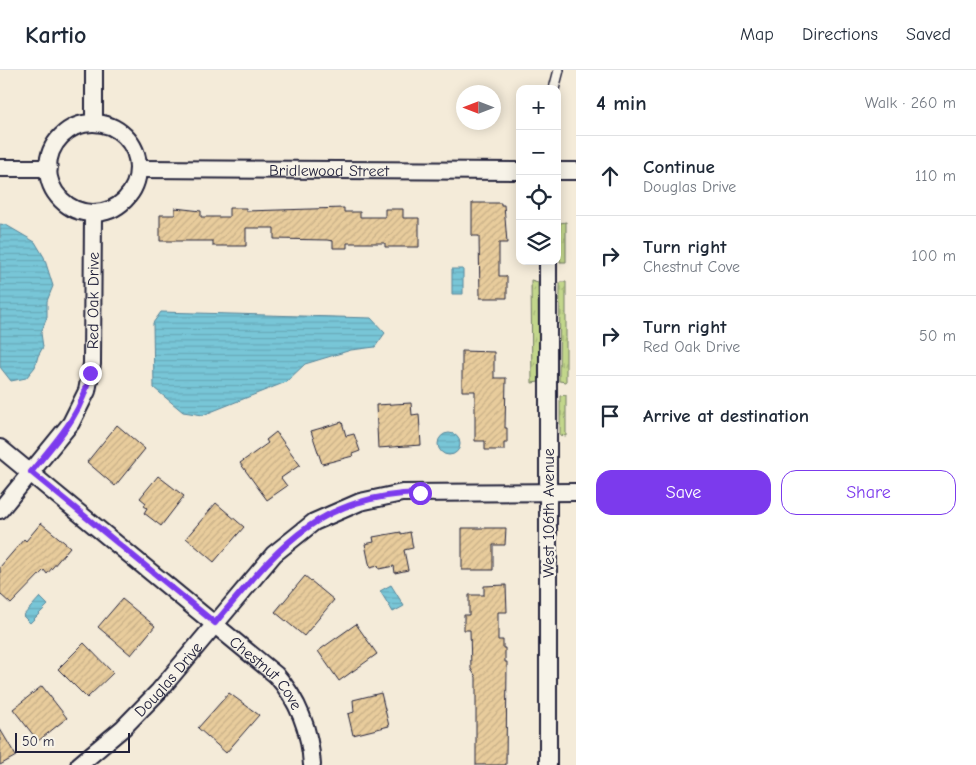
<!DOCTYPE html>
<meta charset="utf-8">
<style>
:root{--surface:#fff;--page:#f2f2f3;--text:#1f2937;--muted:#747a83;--line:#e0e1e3;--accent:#7c3aed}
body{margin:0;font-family:"Comic Neue",sans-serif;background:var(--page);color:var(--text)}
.controls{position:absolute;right:15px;top:15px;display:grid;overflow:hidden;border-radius:10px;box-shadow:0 2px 12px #0003}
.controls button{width:45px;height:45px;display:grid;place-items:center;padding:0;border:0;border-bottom:1px solid var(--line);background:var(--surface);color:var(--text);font:25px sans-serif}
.compass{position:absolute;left:456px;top:15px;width:45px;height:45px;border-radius:50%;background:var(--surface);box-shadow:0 2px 12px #0003;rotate:270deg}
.scale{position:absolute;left:15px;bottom:12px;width:115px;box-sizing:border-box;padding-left:5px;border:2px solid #22223b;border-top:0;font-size:14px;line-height:18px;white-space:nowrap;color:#22223b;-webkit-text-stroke:4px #f7f3e8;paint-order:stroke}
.stop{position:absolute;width:15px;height:15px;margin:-11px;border:4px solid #7c3aed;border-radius:50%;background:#fff}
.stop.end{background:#7c3aed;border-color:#fff;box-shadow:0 1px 5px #0008}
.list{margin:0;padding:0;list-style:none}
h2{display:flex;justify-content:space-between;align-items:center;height:65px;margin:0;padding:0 20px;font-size:21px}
h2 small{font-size:16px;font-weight:400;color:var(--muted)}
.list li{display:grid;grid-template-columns:32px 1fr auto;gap:15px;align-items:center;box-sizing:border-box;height:80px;padding:0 20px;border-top:1px solid var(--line)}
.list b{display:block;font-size:19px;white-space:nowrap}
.list p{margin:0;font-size:16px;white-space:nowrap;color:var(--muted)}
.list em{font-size:16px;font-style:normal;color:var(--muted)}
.actions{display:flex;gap:10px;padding:15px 20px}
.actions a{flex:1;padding:11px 0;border:1px solid var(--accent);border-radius:15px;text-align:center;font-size:18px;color:var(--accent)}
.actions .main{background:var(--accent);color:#fff}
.icon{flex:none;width:28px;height:28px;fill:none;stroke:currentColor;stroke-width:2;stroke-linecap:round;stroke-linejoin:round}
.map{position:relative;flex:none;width:576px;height:695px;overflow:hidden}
header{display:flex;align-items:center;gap:30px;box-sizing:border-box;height:70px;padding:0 25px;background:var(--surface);border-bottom:1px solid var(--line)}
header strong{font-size:24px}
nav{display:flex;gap:28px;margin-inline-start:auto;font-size:18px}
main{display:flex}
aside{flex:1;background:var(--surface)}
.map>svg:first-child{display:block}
</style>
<header>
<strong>Kartio</strong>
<nav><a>Map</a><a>Directions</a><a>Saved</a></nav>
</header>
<main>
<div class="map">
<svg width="576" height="695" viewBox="0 0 576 695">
<defs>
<pattern id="grass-tufts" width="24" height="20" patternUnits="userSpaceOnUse" patternTransform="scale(1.25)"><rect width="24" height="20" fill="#c2d68b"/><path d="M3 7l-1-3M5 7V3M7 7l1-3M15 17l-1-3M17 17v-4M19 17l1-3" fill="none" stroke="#a6b779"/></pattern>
<pattern id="water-rules" width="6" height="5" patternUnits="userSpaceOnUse" patternTransform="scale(1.25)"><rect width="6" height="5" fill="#78c6d7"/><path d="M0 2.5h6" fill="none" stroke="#68aab9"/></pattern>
<pattern id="building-hatch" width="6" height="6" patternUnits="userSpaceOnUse" patternTransform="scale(1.25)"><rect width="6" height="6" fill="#e8cc9c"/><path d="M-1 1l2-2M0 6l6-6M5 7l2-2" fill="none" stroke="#c7af87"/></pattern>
</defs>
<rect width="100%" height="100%" fill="#f4ebd9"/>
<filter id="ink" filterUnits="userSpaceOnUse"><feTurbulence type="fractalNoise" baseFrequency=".02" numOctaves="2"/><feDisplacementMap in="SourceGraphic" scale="10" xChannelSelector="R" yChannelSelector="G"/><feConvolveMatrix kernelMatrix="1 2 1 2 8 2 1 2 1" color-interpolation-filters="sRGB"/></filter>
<g filter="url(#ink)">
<path fill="url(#grass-tufts)" stroke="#727c63" d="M566 152V192H560V153Z
M531 210 538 212 539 312 532 313Z
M560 212H566V312L559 311Z
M566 325V366L560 365V326Z"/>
<path fill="url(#water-rules)" stroke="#568499" d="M0 154 6 155 35 172 44 187 53 216 47 231V247L41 263 43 277 38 286 35 297 26 308 11 311 0 297Z
M452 199H463V224H452Z
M161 242 371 248 385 263 375 277 351 280 305 294 286 312 203 345 183 342 154 318 153 253Z
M438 374a11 11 0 1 1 22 0a11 11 0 1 1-22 0Z
M391 515 404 536 393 542 380 521Z
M40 527 48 535 30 553 23 546Z"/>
<path fill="url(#building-hatch)" stroke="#22223b" d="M472 133H501V135H504L507 173H499V206H507V228H480L479 166H472Z
M175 138 201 141V147H229V138H246V141L344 138V142H360V147H385V139H403V148H419V177H385V173H347V178H333V171L327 170 274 169V158H246V176H213V171H160V145H175Z
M462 281 494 282V308H506L505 358H507V373H504V380H485V371H475V321H462Z
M411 333 412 345 419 344 421 375 378 378 376 335Z
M342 352 346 366 354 364 360 381 352 384 353 386 322 394 311 361Z
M117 355 145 379 115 416 87 392Z
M276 362 300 395 281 408 287 416 267 430 240 393 268 373 266 370Z
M158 406 184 426 161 456 144 443 147 438 144 436 146 433 140 428Z
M216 433 244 457 214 492 186 468Z
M41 453 70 477 47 504 44 500 11 534 0 524V497L24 469 26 471Z
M462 458H506L505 475H493V500H462Z
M401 462V464L410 462 413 478 404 480 408 500 395 503 394 496 379 499 378 496 370 498 365 474 374 472 373 467Z
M305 506 334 530 304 566 275 542Z
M506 515 507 542H498V570H503V578H505V592H507L506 695H476V607L471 599 470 560H464V545H469V525H484V516Z
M122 529 155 556 131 585 98 557Z
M356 554 377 584 339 611 318 581Z
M84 573 113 603 87 628 58 599Z
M42 616 67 648 38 671 13 639Z
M229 623 259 645 226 683 198 658Z
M381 623 389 656 353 665 348 644 354 642 353 630Z
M0 659 16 686 0 695Z"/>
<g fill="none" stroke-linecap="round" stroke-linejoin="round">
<g stroke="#22223b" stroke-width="12">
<path id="service" d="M554 19 559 0"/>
</g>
<g stroke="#22223b" stroke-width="20">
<g id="minor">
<path d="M94 53V0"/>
<circle cx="93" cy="98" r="45"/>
<path d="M0 98H49"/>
<path id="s1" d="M138 99 520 101"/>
<path d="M557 101H576"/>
<path id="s2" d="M0 378 276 605C299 631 310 660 312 695"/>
<path id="s3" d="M0 440 71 353 87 321 92 294 93 143"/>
<path id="s4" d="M79 695 123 658 159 621 274 484 314 452 360 432 402 423 576 422"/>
<path d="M548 695V191"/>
</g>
</g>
<use href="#service" stroke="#f7f3e8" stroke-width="9"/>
<use href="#minor" stroke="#f7f3e8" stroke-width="16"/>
</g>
</g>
<g fill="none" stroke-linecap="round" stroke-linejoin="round" filter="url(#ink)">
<path stroke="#7c3aed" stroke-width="6" d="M90 303C83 344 56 371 31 402L215 553C277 480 315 426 420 423"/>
</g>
<g text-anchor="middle" stroke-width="4.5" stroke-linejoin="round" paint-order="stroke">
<g font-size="16" fill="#22223b" stroke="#f7f3e8">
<text dy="6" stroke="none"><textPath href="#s1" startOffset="191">Bridlewood Street</textPath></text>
<text dy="6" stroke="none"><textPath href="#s3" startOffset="239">Red Oak Drive</textPath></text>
<text transform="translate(548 443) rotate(-90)" y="6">West 106th Avenue</text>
<text dy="6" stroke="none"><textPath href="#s2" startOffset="349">Chestnut Cove</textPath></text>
<text dy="6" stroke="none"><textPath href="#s4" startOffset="124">Douglas Drive</textPath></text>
</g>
</g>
</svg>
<div class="controls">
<button>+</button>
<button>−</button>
<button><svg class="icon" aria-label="locate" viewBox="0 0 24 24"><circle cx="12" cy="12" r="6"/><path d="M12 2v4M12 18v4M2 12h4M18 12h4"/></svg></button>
<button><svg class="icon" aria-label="layers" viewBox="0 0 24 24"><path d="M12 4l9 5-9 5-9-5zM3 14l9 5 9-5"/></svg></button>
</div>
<svg class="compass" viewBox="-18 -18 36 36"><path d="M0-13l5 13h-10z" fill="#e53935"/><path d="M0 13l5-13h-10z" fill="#747a83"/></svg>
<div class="scale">50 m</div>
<div class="stop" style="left:420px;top:423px"></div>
<div class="stop end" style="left:90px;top:303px"></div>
</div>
<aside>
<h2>4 min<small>Walk · 260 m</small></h2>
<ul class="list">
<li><svg class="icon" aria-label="ahead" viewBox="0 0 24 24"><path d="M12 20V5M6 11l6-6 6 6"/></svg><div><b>Continue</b><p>Douglas Drive</p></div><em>110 m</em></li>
<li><svg class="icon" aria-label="right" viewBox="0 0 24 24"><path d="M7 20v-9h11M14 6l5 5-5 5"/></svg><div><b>Turn right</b><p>Chestnut Cove</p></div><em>100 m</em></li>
<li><svg class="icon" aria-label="right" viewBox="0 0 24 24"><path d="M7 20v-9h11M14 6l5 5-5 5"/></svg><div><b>Turn right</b><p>Red Oak Drive</p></div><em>50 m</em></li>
<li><svg class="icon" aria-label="arrive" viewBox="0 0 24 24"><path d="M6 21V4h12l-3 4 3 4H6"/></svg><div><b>Arrive at destination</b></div></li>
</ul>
<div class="actions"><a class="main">Save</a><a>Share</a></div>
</aside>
</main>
